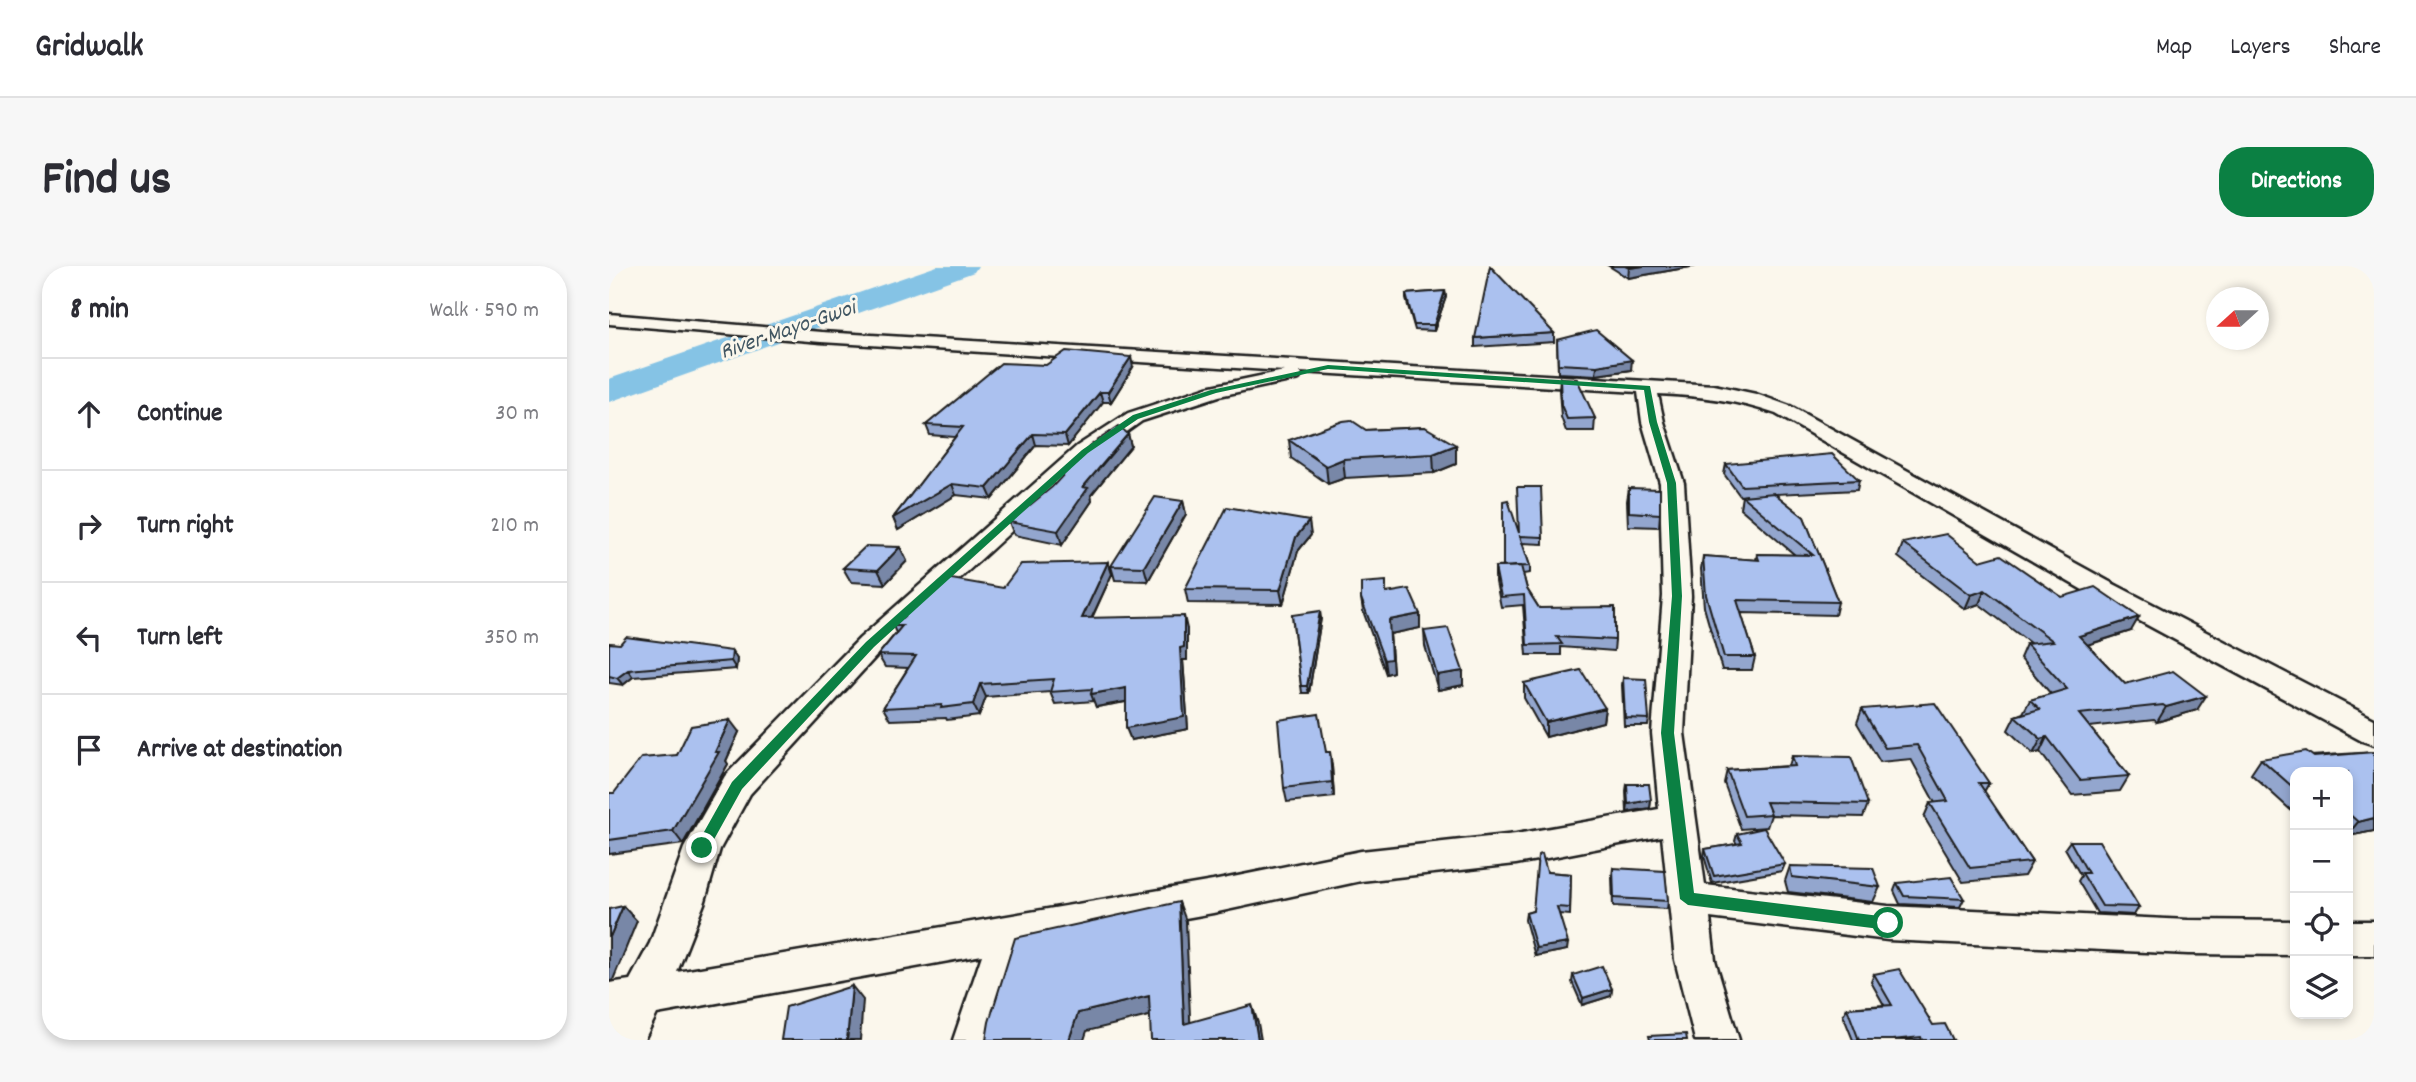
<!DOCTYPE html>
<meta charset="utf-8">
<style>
:root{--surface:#fff;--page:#f7f7f7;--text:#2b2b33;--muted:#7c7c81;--line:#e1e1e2;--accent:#0b8043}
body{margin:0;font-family:Dekko,sans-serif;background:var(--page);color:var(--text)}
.controls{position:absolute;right:21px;bottom:21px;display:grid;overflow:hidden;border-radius:14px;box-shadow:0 4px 10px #0003}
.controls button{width:63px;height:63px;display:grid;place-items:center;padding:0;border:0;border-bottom:2px solid var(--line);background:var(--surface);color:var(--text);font:35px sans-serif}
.compass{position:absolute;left:1597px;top:21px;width:63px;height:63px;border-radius:50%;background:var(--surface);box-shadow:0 4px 10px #0003;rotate:249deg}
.stop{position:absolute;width:21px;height:21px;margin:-16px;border:5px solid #0b8043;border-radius:50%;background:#fff}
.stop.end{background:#0b8043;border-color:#fff;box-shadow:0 2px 7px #0008}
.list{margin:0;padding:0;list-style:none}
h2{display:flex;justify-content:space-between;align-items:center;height:91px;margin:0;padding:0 28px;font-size:30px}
h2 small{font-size:23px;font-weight:400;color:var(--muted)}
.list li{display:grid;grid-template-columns:46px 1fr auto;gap:21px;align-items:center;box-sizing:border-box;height:112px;padding:0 28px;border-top:2px solid var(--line)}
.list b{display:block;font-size:26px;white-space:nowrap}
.list em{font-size:23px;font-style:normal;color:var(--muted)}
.icon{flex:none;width:38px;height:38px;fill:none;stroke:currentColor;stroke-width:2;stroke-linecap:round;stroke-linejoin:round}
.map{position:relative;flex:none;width:1765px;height:774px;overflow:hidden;border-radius:28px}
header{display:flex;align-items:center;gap:42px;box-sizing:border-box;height:98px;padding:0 35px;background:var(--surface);border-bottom:2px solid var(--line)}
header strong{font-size:33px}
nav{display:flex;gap:38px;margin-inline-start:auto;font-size:24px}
.intro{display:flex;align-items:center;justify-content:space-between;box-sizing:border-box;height:168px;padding:0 42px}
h1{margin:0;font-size:49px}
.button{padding:18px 32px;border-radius:28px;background:var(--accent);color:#fff;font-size:24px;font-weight:700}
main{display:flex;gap:42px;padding:0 42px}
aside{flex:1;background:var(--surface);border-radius:28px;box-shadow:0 4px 10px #0003}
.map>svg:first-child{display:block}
</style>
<header>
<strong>Gridwalk</strong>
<nav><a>Map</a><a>Layers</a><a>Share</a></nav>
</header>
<div class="intro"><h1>Find us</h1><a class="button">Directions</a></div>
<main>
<aside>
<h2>8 min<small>Walk · 590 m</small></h2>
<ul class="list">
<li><svg class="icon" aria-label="ahead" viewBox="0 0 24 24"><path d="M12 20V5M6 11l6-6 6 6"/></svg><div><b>Continue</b></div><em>30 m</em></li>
<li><svg class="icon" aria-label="right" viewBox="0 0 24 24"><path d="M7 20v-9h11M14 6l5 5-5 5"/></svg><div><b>Turn right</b></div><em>210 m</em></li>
<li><svg class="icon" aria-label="left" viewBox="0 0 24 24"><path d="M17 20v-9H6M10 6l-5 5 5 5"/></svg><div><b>Turn left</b></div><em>350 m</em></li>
<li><svg class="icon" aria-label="arrive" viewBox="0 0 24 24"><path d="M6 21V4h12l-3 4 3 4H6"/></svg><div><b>Arrive at destination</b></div></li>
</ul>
</aside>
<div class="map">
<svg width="1765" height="774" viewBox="0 0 1765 774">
<rect width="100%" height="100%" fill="#fbf7ec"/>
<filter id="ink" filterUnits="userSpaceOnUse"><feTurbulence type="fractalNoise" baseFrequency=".0143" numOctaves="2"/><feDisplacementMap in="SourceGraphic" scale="14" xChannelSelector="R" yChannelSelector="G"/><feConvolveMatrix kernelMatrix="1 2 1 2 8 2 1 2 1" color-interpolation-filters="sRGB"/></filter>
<g filter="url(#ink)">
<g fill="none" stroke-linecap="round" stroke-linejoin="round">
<path fill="#85c3e5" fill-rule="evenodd" d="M328 0H369L365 6 0 136V113Z"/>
<g stroke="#1c1c1c" stroke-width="5">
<path id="minor" d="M0 48 212 66 1105 119 1147 128 1181 140 1499 315 1765 453V479L1753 475 1479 327 1167 148C1127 134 1091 130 1049 128L1055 156 1075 217 1082 330 1075 467 1096 619 1279 640 1579 654 1686 655V689L1579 688 1279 674 1101 652 1106 694 1130 774H1086L1066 694 1053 570 907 598 752 615 604 647 416 681 388 774H344L373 689 48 748 35 774H0V717L21 714 41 677 75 582 116 510 251 372 468 180 519 147 598 121 675 105 212 76 0 58ZM691 106 1029 126 1033 156 1051 217 1054 330 1043 467 1050 543 907 568 752 585 604 615 68 706 96 635 111 583 141 528 271 386 484 190 533 155 610 130 690 113 693 109Z
M1739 655H1765V689H1739Z"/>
</g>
<use href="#minor" fill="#fbf7ec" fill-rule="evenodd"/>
</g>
<path fill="#93a6ce" stroke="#1c1c1c" stroke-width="2" d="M1000 0H1087L1019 12Z
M836 25 837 31 825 65 806 64 797 33V28Z
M945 67V76L866 81V72Z
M948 74 1022 104 987 109 949 107Z
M437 99 524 101 502 136H494L459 180 427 179 383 233 347 229 289 264 284 252 346 171 321 169 317 159Z
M951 112 986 152 985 165H957L952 151 950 124Z
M816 161 847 198 825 207 736 212 719 218 682 192 680 174 757 164Z
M519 168 522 180 482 229 483 235 453 279 405 269 400 256Z
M1117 198 1250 214 1248 224 1166 228 1195 251 1229 336 1226 349 1132 347 1146 391 1143 404H1113L1095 341 1092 303 1094 290 1147 294 1148 288 1186 289 1131 242 1133 230 1138 229 1131 230 1115 208Z
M1020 222 1051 248 1050 261 1019 260 1018 235Z
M574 235 577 248 539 315 506 314 502 300Z
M909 265 934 271V278L913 277 921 300V307L914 308 918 323 930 342 1006 374 1005 385 952 381V389H918L914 339 892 341 886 311V301H894Z
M702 269 689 285 674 338 579 337 576 323Z
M1294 277 1371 295 1453 331 1522 365 1479 379 1516 418 1588 444 1548 456 1545 454 1480 461 1520 510 1511 525 1463 529 1431 486 1424 488 1399 464 1406 450 1414 447 1421 434 1442 428 1411 392 1417 378 1421 377 1370 338 1356 343 1289 291Z
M291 281 298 295 276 318 242 316 234 302Z
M499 296 503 308 483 352 578 363V394H574L579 463 522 474 517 436 487 441 485 435 446 438 441 426 377 431 370 450 338 454 337 452 281 454 274 442 299 402 276 401 269 389 287 367 284 360 394 322Z
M777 327 811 348V362L781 368 784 406 777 408 754 345 752 332Z
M683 349 712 352 700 427H693Z
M815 365 854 419 829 424 816 380Z
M0 377 128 393 127 403 24 411 14 419 0 417Z
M1014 412 1040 453 1039 460H1015L1013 419Z
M915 417 996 442 994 456 937 471 915 432Z
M1253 443 1380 517 1375 526 1423 596 1415 610 1354 616 1315 551 1321 537H1326L1302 493 1271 496 1248 457Z
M130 466 117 495 119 498 74 578 0 588V527H5L68 489Z
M717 486 723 500 725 531 678 536 675 522Z
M1765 486V565L1739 570V506H1686V548L1642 508 1652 493Z
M1183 490 1259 538 1254 551 1162 549 1158 561 1132 563 1115 517 1118 504 1180 500Z
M1018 518 1042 534 1041 542 1018 546 1017 525Z
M1128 568 1176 598 1173 605 1103 617 1095 590 1096 583 1128 578 1126 575Z
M1461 575 1530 641 1525 649 1488 647 1469 615 1472 610 1456 582Z
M1181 600 1271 621 1264 636 1179 626 1176 615Z
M1004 602 1059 635 1058 643 1004 640 1003 610Z
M938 606 962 608 961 649 950 648 958 684 926 690 916 654 917 647 924 645Z
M1288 617 1355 633 1351 641 1291 638 1285 625Z
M1265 708 1324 759 1344 774H1244L1234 749 1238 742 1275 739 1262 716Z
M964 709 1003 723 1002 730 973 739 963 716Z"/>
<path fill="#7887a7" stroke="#1c1c1c" stroke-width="2" d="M1034 0H1087L1019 12 1020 2Z
M836 25 837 31 825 65V59Z
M522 91 524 101 502 136 499 126Z
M1023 94 1022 104 987 109 988 100Z
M491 126 494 136 459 180 456 169Z
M424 168 427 179 383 233 378 222Z
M519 168 522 180 482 229 483 235 453 279 449 265 474 221Z
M847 179V198L825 207 824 188Z
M734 193 736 212 719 218 717 200Z
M343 218 347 229 289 264 284 252Z
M574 235 577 248 539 315 535 301Z
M700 255 702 269 689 285 674 338 671 324 687 271Z
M291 281 298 295 276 318 269 304Z
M499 296 503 308 477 364 473 352Z
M1376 324 1370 338 1356 343 1362 329Z
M711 345 712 352 700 427 698 420Z
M811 348V362L781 368 784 406 777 408 775 394 780 354Z
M575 350 578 363V394H574L579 463 522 474 517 462 571 382Z
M1530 351 1522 365 1462 384 1470 370Z
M123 385 128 393 127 403 122 395Z
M19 404 24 411 14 419 8 412Z
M854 405V419L829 424 828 409Z
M371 418 377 431 370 450 364 438Z
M517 422 521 435 487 441 482 428Z
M1597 430 1588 444 1548 456 1557 441Z
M996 442 994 456 937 471V456Z
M121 454 130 466 117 495 119 498 74 578 64 565 106 486Z
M1438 471 1431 486 1424 488 1432 473Z
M721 486 723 500 725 531 723 516Z
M1042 534 1041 542 1018 546 1019 538Z
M1765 552V565L1739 570V568L1749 556Z
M570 636 577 655 582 774 575 758Z
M14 640 28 655 4 714 0 716V673Z
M959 677 958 684 926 690 927 682Z
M243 720 254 734 251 774H238Z
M1003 723 1002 730 973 739 974 732Z
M540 730 548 748 478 765 475 774H460L469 747Z
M643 739 649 757 652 774H649Z"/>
<path fill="#abc1ef" stroke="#1c1c1c" stroke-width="2" d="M881 0 945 67 866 72Z
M1016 0H1034L1020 2Z
M836 25 825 59H805L797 28Z
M987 64 1023 94 988 100 949 98 948 74Z
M457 85 522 91 499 126H491L456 169 424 168 378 222 343 218 284 252 354 161 317 159 392 97 437 99Z
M951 112 968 113 986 152 958 153 952 139Z
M742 154 757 164 816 161 847 179 824 188 734 193 717 200 680 174 734 155Z
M510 160 519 168 474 221 479 222 449 265 400 256 443 221 482 179Z
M1223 188 1250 214 1133 220 1117 198Z
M908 221H932L934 271 911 270 921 300 894 301V235L899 234 910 267Z
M1020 222 1051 223V248L1020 246Z
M1165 227 1195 251 1229 336 1128 334 1146 391H1115L1097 329 1094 290 1150 294 1148 288 1204 289 1133 230Z
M546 231 574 235 535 301 502 300Z
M618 241 700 255 687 271 671 324 576 323Z
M1337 268 1371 295 1392 289 1453 331 1486 321 1530 351 1470 370 1516 418 1564 405 1597 430 1557 441 1554 439 1470 448 1520 510 1471 514 1438 471 1432 473 1406 450 1431 443 1421 434 1458 423 1417 378 1444 375 1376 324 1362 329 1294 277Z
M257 280 291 281 269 304 234 302Z
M499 296 473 352 575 350V381L571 382 575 451 517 462V422L482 428 483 423 441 426 445 413 371 418 364 438 332 442 333 439 274 442 307 390 269 389 293 360H284L337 312 394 322 412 298Z
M912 300 918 323 930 342 1006 341V374L948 371 953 378 918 379 915 329 892 331 886 301Z
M777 315V327L800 323 811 348 780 354 782 393 775 394 752 332V317Z
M711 345 698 420H692L683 349Z
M839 362 854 405 828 409 815 365Z
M17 371 123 385 122 395 19 404 8 412 0 410V377L11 378Z
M972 404 996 442 937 456 915 417Z
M1014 412 1037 413 1040 453 1016 452Z
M1326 437 1380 517H1370L1423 596 1361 602 1321 537 1339 535 1308 479 1276 482 1253 443Z
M710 448 717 486H721L723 516 675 522 669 454Z
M121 454 106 486H110L64 565 0 574V527H5L32 492 68 489 82 460Z
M1697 485 1705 491 1765 486V552L1749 556 1739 547V506H1686V523L1652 493Z
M1183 490 1242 491 1259 538 1157 536 1162 548 1135 550 1118 504 1186 500Z
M1018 518H1040L1042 534 1019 538Z
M1155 562 1176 598 1105 610 1096 583 1133 577 1128 568Z
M1461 575H1490L1530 641 1493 640 1473 607H1479Z
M933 588 938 606 962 608 961 642 948 641 959 677 927 682 917 647 924 645 929 589Z
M1181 600 1264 602 1271 621 1183 611Z
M1004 602 1056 605 1059 635 1005 632Z
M1342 611 1355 633 1295 630 1288 617Z
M570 636 575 758 643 739 649 774H542L540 730 469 747 460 774H377L380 756 406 672Z
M14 640 0 673V643Z
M993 700 1003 723 974 732 964 709Z
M1290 703 1324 759 1336 758 1344 774H1313L1312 771 1283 774H1250L1238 742 1283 739 1265 708Z
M243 720 238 774H172L177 741Z
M1077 768 1078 774H1041L1040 770Z"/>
</g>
<path fill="#0b8043" d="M719 99 1041 120 1048 156 1067 217 1073 330 1065 467 1085 627 1279 651 1284 653 1286 657 1284 662 1279 664 1079 639 1071 633 1052 467 1063 330 1058 217 1040 156 1035 124 719 103 607 127 529 153 479 187 265 381 133 523 98 586H88L86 582 123 516 257 376 473 184 524 149 602 124Z"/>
<g text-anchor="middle" stroke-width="6" stroke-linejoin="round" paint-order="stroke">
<g font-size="23" font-style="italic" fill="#415662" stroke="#fbf7ec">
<text transform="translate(178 62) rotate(-19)" y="8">River Mayo-Gwoi</text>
</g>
</g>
</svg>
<div class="controls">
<button>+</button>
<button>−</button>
<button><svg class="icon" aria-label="locate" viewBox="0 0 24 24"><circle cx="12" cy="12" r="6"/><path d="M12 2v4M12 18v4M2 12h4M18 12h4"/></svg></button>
<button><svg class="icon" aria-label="layers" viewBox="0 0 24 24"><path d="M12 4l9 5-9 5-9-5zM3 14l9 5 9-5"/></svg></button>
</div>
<svg class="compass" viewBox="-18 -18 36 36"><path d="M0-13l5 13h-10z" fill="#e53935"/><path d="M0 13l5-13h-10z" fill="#7c7c81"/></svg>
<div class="stop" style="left:1279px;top:657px"></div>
<div class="stop end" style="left:93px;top:582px"></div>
</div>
</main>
